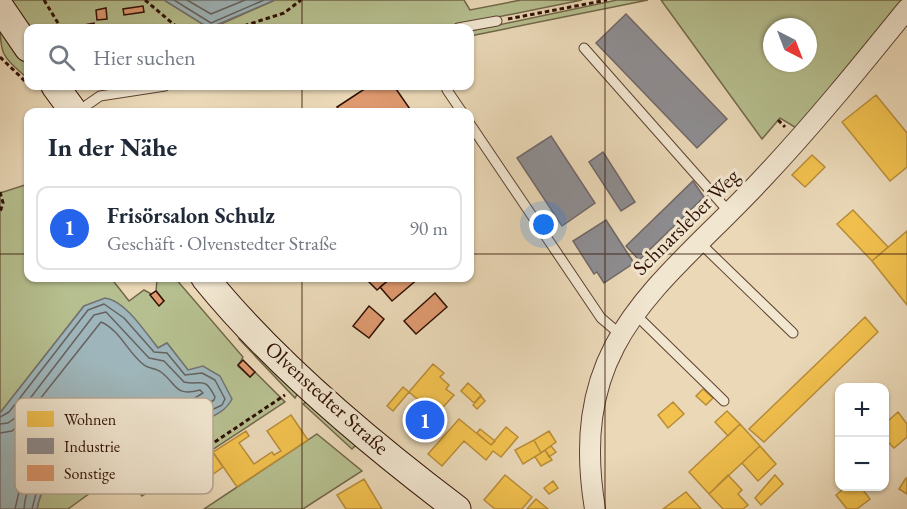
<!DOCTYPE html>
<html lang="de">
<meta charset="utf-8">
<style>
:root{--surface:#fff;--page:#f6f6f7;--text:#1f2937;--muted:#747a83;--line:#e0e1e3;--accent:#2563eb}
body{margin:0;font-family:"EB Garamond",serif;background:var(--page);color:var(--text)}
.controls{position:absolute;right:18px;bottom:18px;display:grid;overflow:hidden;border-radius:12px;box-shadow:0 2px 4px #0004}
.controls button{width:54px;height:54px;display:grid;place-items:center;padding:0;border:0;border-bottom:2px solid var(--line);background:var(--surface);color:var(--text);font:30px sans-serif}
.compass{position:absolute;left:763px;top:18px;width:54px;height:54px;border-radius:50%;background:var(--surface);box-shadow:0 2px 4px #0004;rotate:138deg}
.you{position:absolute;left:544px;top:225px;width:21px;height:21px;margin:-15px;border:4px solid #fff;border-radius:50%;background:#1a73e8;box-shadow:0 0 0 9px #1a73e833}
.badge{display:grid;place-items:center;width:39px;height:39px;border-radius:50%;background:var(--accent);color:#fff;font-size:20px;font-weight:700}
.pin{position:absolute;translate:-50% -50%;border:3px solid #fff;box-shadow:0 2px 6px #0006}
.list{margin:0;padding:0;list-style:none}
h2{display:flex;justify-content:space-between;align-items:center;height:78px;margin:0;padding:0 24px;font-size:26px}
h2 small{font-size:20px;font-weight:400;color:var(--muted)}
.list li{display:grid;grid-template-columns:39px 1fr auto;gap:18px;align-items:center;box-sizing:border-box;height:84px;margin:0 12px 12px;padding:0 12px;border:2px solid var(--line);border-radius:12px}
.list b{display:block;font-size:22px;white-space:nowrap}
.list p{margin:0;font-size:20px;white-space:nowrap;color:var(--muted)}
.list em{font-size:20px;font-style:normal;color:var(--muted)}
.icon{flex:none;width:33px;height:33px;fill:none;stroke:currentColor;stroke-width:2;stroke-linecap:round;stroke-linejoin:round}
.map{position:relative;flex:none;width:907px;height:509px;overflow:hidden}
.search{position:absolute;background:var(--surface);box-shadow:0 2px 4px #0004;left:24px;top:24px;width:450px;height:66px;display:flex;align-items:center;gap:15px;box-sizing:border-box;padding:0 21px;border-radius:12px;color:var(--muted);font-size:22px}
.panel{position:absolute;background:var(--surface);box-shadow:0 2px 4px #0004;left:24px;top:108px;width:450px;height:174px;border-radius:12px}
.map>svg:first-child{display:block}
</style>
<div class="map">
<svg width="907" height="509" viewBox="0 0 907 509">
<rect width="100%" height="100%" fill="#ead8b7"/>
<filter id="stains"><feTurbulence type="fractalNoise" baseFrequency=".00333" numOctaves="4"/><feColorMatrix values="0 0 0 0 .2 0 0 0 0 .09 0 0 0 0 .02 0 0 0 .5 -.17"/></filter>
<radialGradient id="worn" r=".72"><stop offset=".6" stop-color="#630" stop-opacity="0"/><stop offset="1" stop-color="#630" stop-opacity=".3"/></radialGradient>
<path fill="#b6bf8f" stroke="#72674a" stroke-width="1.5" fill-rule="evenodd" d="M10 0H164L209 28H29Z
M275 0H464L470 10 521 0H582L443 28H212Z
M617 0H648L470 36V31Z
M661 0H906L798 129 780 118 762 139ZM772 27H808V63H772Z
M0 22 28 63V79C3 56 0 57 0 22Z
M28 184V278H111L129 301 144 290 164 301 156 291 157 280 175 278 243 357 238 366 250 377 255 372 285 402 142 496 122 470 68 509H37C46 463 74 472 109 468 119 468 131 462 140 459 159 451 175 437 192 426L188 370 167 343 158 348 129 314 114 301 84 306 0 413V193Z
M246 337 300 390 295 398 239 339Z
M312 399 360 441 352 449 303 404Z
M317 434 362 471 303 509H204Z"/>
<path fill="#9eb6bb" stroke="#727372" stroke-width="1.5" d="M164 0H275L209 28Z
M105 298C126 301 145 332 158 348L167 343 188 370 203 366 220 376 232 399C224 415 206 418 191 427 169 439 150 457 127 465 89 477 47 454 37 509H0V413L84 306Z"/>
<path fill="#f2c14e" stroke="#b88c38" stroke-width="1.5" d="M876 95 907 133V167L890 181 842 122Z
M812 155 825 167 805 187 792 175Z
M853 210 888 247 872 261 837 224Z
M907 231V305L872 261Z
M865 317 878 332 764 442 749 429Z
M433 364 444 373 440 377 449 385 446 389 454 395 436 415 409 392Z
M468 383 481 395 474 403 461 391Z
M403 387 409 392 393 411 387 406Z
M703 389 713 398 706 405 696 396Z
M481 396 485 401 477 409 473 405Z
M673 402 684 414 668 428 658 415Z
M727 411 740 424 728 436 715 422Z
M898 412 907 424V437L894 448 884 438V420H889Z
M291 415 308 440 237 487 213 452 246 431 249 436 239 443 254 464 272 452 274 455 281 451 267 431Z
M459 419 491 445 506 427 518 437 501 457 493 451 486 460 464 441 442 466 428 454Z
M740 424 760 446 709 494 689 472Z
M480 429 495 441 491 445 477 433Z
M549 431 556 442 541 453 534 440Z
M534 440 541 453 523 464 515 450Z
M551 446 556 452 549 457 545 450Z
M760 446 776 464 758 481 742 463Z
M545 450 552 460 541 466 535 457Z
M214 454 223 467 209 477 200 463Z
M505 475 532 497 522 509H495L484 500Z
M728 475 742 490 738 494 748 505 743 509H723L709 494Z
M775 475 783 484 761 505 755 498Z
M906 478 907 479V494L899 489Z
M364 479 382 509H346L337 495Z
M553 481 558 488 549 494 544 488Z
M841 486H860L870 499 857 509H847L836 495 842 490Z
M686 492 701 509H663Z
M536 499 548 509H527Z"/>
<path fill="#8d8d92" stroke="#716767" stroke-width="1.5" d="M626 14 727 119 697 148 596 43Z
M551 136 595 203 562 226 517 158Z
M603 152 635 202 621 211 589 162Z
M693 181 704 197 639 260 626 246Z
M606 220 634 263 604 283 597 272 594 274 573 241Z"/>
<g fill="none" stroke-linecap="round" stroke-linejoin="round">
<path stroke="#666260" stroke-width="1.5" d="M174 0 211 23 264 0
M187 0 211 14 245 0
M0 417 9 412 88 310 104 304 124 318 154 352 167 353 185 375 202 373 215 380 225 399 222 405 189 421 125 459 110 462 70 463 60 467 38 486 32 509
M0 424 8 423 15 418 94 315 106 312 149 358 164 361 184 382C202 386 204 375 215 397L214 400 123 452C105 456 88 453 70 455 44 458 25 485 24 509
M0 433 12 431 21 423 101 322C120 330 128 353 144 365 149 369 156 368 161 372 177 384 174 397 200 390L203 393 120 443 68 447 51 453 22 479 15 509"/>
</g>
<path fill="#df996f" stroke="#2f0f04" stroke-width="1.5" d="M143 6 144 12 124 15 123 9Z
M106 8 107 19 97 20 96 10Z
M94 23 95 28H79L78 26Z
M369 86H394L412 112H341L337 107Z
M365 278H391L377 290Z
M391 278H419L392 301 380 287Z
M156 291 164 301 159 306 150 295Z
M435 293 447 307 416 334 404 321Z
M369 306 384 319 369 338 353 326Z
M243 360 255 372 250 377 238 365Z"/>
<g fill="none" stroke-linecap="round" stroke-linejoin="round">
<g stroke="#5e4131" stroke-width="11">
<path id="lane" d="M458 28 497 21
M584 48 729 212
M447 90 462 112
M77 112 100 96 165 86
M470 124 601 318 621 335
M699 242 793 333
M634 313 724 401"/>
</g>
<g stroke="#5e4131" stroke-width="22">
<path id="street" d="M595 509C567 339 660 288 762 179 813 125 860 67 907 9"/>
</g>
<g stroke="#2f0f04" stroke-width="29">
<path id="secondary" d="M0 7 28 48
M55 86 74 112
M205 278C272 361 371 444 457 509"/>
</g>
<path stroke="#2f0f04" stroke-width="3" stroke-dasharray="4.5 3" stroke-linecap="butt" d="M44 0 61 28
M145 0 178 28
M508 19 607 0
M237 28 284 13 301 0
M0 57 28 84
M778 120 785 127
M0 192 3 203 0 212
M140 492 285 395"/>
<use href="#lane" stroke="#f1e6d0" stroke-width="9"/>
<use href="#street" stroke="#f1e6d0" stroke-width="20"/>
<use href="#secondary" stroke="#f1e6d0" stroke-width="27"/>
</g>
<path fill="none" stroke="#2f0f04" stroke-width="1.5" stroke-opacity="0.55" d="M302 0V28M605 0V509M302 86V112M0 254H28M470 254H907M302 278V509"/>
<g text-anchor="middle" stroke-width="6" stroke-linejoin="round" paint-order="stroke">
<g font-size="21" fill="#2f0f04" stroke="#f1e6d0">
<text transform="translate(686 222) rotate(-45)" y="7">Schnarsleber Weg</text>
<text transform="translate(327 398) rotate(42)" y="7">Olvenstedter Straße</text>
</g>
</g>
<rect x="15" y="398" width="198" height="96" rx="9" fill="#f1e6d0" stroke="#b7a693" stroke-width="1.5"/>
<rect x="27" y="411" width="27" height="16" fill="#f2c14e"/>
<rect x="27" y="438" width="27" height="16" fill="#8d8d92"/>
<rect x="27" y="465" width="27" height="16" fill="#df996f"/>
<g font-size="16" fill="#2f0f04">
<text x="64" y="425">Wohnen</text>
<text x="64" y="452">Industrie</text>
<text x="64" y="479">Sonstige</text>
</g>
<rect width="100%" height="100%" filter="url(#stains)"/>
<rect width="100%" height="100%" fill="url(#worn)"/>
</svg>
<div class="controls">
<button>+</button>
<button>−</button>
</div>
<svg class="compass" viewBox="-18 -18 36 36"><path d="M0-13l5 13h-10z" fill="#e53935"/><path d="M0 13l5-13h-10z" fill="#747a83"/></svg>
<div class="you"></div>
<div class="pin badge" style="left:425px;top:420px">1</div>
<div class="search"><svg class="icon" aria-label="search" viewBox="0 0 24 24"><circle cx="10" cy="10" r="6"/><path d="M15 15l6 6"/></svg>Hier suchen</div>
<section class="panel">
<h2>In der Nähe<small></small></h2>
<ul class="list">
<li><span class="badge">1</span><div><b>Frisörsalon Schulz</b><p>Geschäft · Olvenstedter Straße</p></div><em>90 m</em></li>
</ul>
</section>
</div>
